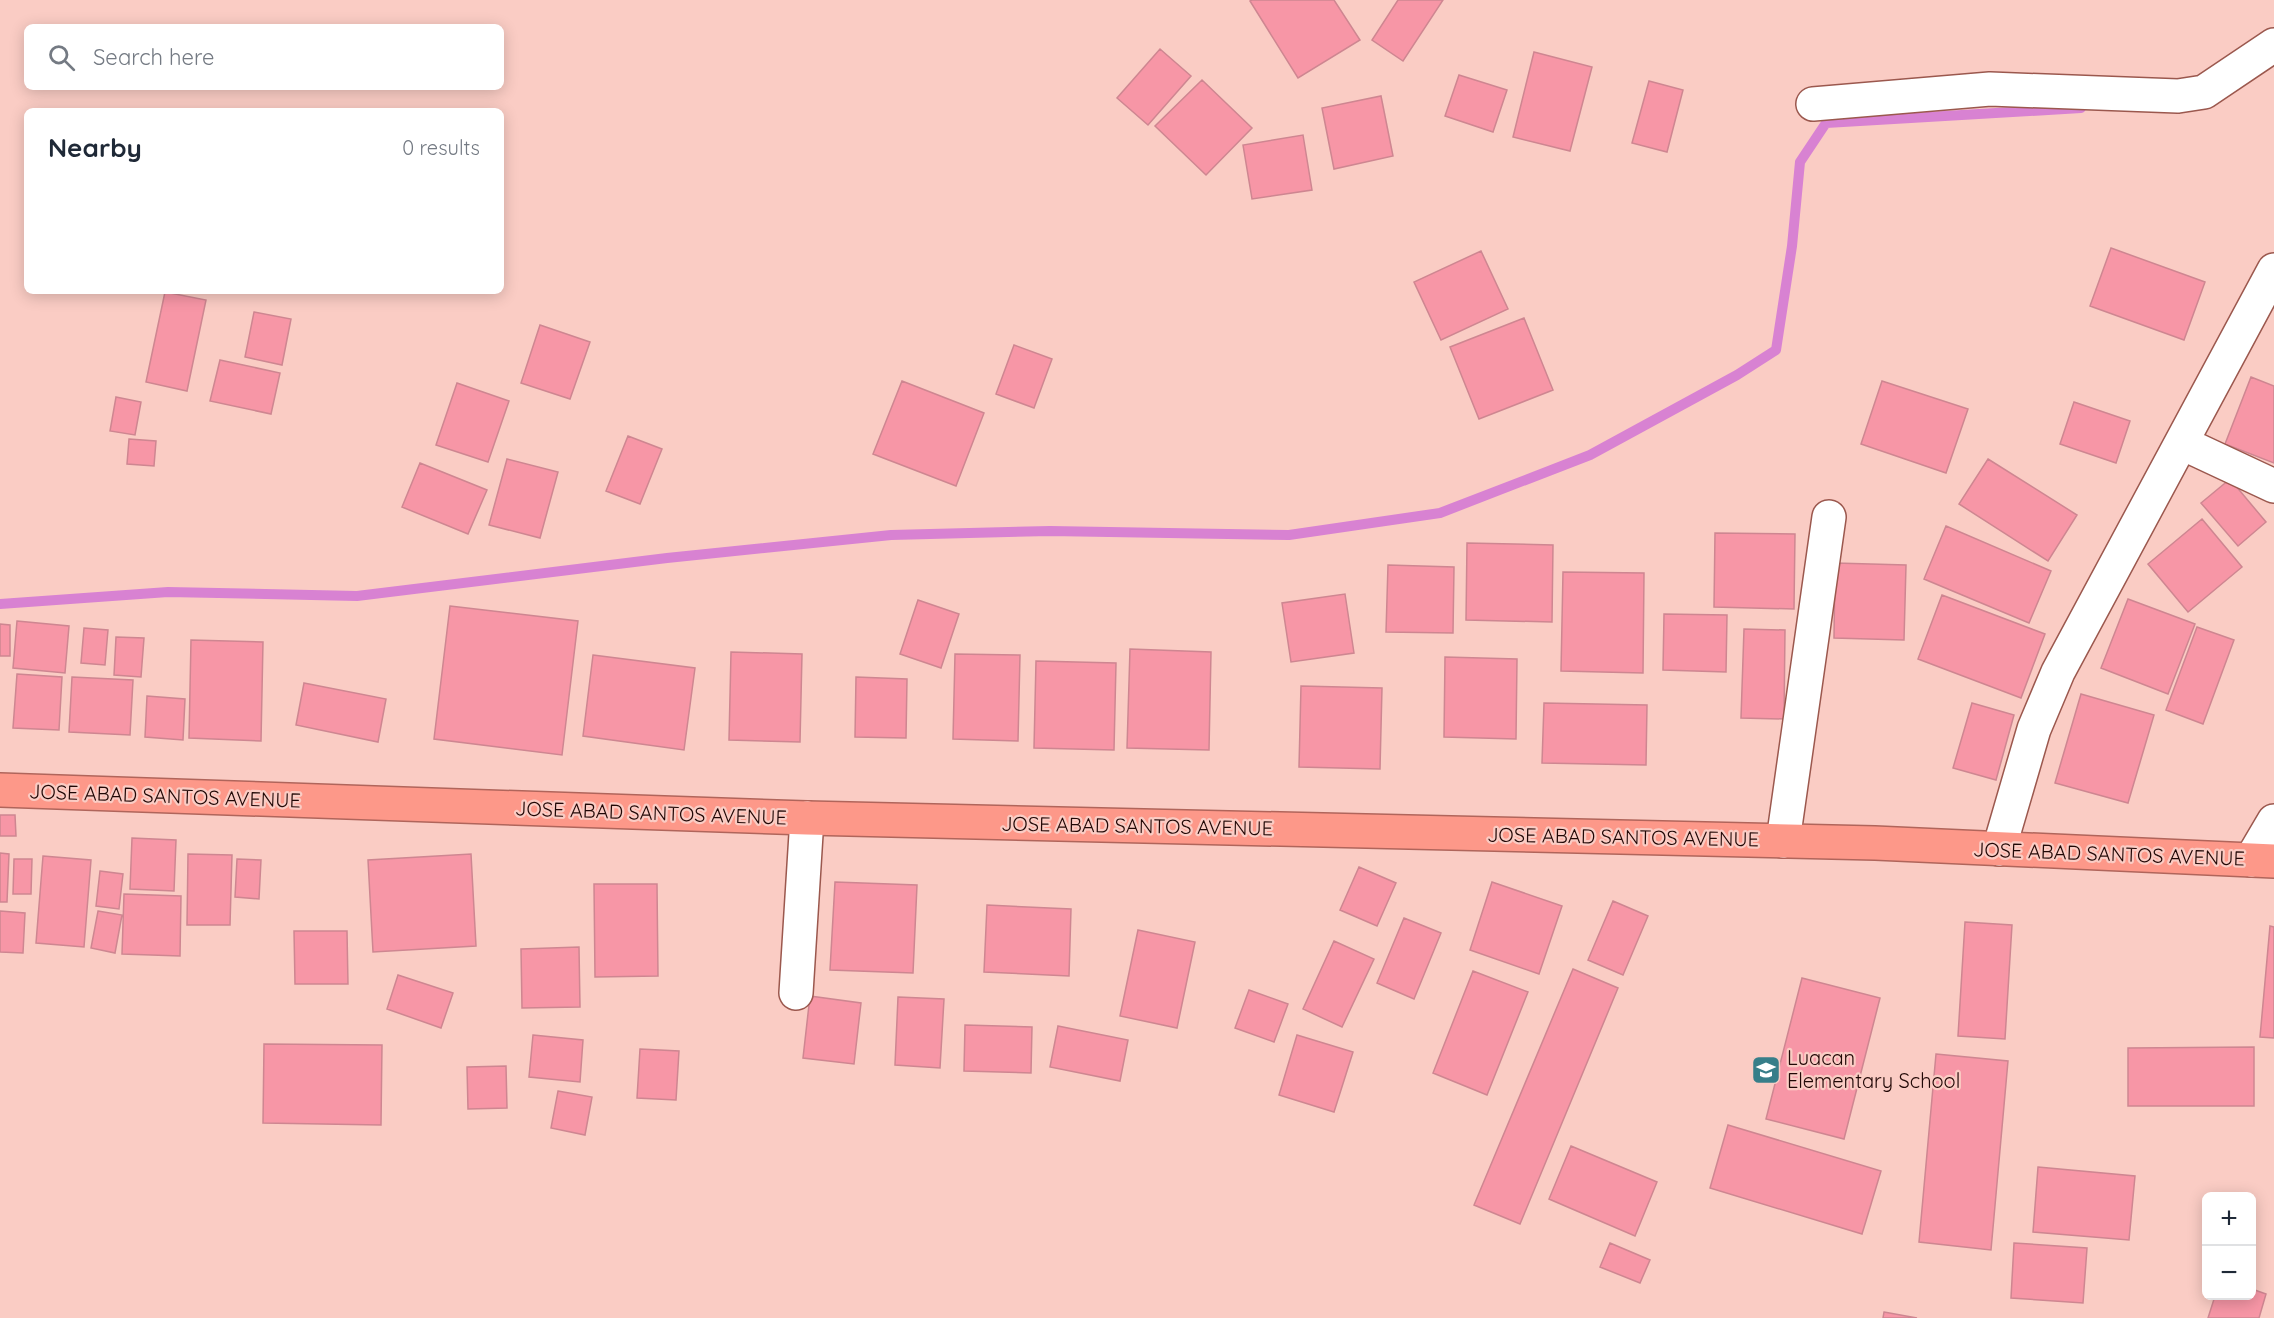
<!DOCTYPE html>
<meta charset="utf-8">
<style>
:root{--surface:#fff;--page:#f2f2f3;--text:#1f2937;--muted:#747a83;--line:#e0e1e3}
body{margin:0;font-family:Quicksand,sans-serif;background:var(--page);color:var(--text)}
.controls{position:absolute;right:18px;bottom:18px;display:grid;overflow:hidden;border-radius:9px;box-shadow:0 3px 15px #0003}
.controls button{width:54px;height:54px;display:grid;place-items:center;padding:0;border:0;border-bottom:2px solid var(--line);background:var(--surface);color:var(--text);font:30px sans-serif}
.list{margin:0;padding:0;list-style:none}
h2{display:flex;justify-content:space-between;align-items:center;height:78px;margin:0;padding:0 24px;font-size:26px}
h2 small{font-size:20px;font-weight:400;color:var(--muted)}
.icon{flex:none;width:33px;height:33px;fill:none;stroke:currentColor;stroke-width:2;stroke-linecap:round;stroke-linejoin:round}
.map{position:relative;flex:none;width:2274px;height:1318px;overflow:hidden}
.search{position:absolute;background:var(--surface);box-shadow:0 3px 15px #0003;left:24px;top:24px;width:480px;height:66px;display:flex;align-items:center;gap:15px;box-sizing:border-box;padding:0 21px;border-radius:9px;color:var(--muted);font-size:22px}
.panel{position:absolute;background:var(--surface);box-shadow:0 3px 15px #0003;left:24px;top:108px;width:480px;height:186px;border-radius:9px}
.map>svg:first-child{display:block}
</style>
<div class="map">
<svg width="2274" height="1318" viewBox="0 0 2274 1318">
<rect width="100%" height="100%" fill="#faccc4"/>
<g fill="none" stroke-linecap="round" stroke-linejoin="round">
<path stroke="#d882d2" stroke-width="10" d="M0 604 168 592 357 596 667 558 891 535 1050 531 1289 535 1440 513 1590 455 1737 375 1776 350 1792 246 1800 162 1826 123 2081 108"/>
</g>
<path fill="#f796a6" stroke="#ce8691" stroke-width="1.5" d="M1252 0H1334L1360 40 1298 78 1250 1Z
M1398 0H1443L1403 61 1372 40Z
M1160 49 1191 76 1148 125 1117 98Z
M1534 52 1592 67 1570 151 1513 137Z
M1459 75 1507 90 1493 132 1445 116Z
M1202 80 1252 128 1206 175 1155 126Z
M1649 81 1683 90 1667 152 1632 143Z
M1381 96 1393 156 1334 169 1322 108Z
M1303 135 1312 190 1252 199 1243 145Z
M2111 248 2205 282 2184 340 2090 306Z
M1481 251 1508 309 1441 340 1414 282Z
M165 292 206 300 187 391 146 382Z
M254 312 291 319 282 365 245 357Z
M1524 318 1553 390 1479 419 1450 347Z
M540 325 590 342 570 399 521 383Z
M1014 345 1052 359 1034 408 996 394Z
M220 360 280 373 271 414 210 401Z
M2251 377 2274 386V463L2225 444Z
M902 381 984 413 956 486 873 454Z
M1882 381 1968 409 1946 473 1861 444Z
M457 383 509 401 488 462 436 445Z
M116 397 141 402 135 435 110 431Z
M2074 402 2130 421 2116 463 2060 444Z
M628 436 662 449 640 504 606 491Z
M129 439 156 441 154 466 127 464Z
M507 459 558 472 540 538 489 525Z
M1988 459 2077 515 2048 561 1959 504Z
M420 463 487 490 468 534 402 507Z
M2230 479 2266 522 2238 546 2201 503Z
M2202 519 2242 567 2188 612 2148 564Z
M1946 526 2051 571 2029 623 1924 579Z
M1715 533 1795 534 1794 609 1714 607Z
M1467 543 1553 545 1552 622 1466 620Z
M1835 563 1906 565 1904 640 1834 638Z
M1388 565 1454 567 1453 633 1386 632Z
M1563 572 1644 573 1643 673 1561 671Z
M1345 594 1354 653 1291 662 1282 603Z
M1942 595 2045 634 2021 698 1918 659Z
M2128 599 2195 624 2168 694 2101 668Z
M918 600 959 614 941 668 900 654Z
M450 606 578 621 562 755 434 739Z
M1664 614 1727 615 1726 672 1663 670Z
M17 621 69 626 65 673 13 668Z
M0 624 10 625V656H0Z
M2197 627 2234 640 2203 724 2166 710Z
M84 628 108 630 105 665 81 663Z
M1744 629 1785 630 1784 719 1741 718Z
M116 637 144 638 141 677 114 675Z
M191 640 263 642 261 741 189 738Z
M1130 649 1211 652 1209 750 1127 748Z
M731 652 802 654 800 742 729 740Z
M955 654 1020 655 1018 741 953 739Z
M593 655 695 668 684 750 583 736Z
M1445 657 1517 659 1516 739 1444 737Z
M1036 661 1116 663 1114 750 1034 748Z
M17 674 62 677 59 730 13 728Z
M72 677 133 680 130 735 69 732Z
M856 677 907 679 906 738 855 737Z
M304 683 386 699 378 742 296 725Z
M1301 686 1382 688 1380 769 1299 767Z
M2081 694 2154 715 2128 803 2055 783Z
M147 696 185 699 183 740 145 737Z
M1544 703 1647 705 1646 765 1542 763Z
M1972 703 2014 715 1996 780 1953 768Z
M0 815H15L16 836H0Z
M132 838 176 840 174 891 130 889Z
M0 853 9 854 7 902H0Z
M188 854 232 855 230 925H187Z
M471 854 476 946 373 952 368 860Z
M43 856 91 860 84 947 36 943Z
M14 859H32L31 894H13Z
M237 859 261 860 259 899 235 897Z
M1359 867 1396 883 1377 926 1340 910Z
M100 871 123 874 119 909 96 906Z
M835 882 917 885 913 973 830 970Z
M1492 882 1562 906 1539 974 1470 950Z
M594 884H657L658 976 595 977Z
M124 894 181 896 180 956 122 954Z
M1613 901 1648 916 1623 975 1588 960Z
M987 905 1071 909 1069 976 984 972Z
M0 911 25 913 23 953 0 952Z
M98 911 122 915 115 953 91 948Z
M1404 918 1441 933 1414 999 1377 983Z
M1965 922 2012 925 2005 1039 1958 1036Z
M2270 926 2274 927V1038L2260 1037Z
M1138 930 1195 942 1177 1028 1120 1016Z
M294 931H347L348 984H295Z
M1334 941 1374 959 1342 1027 1303 1009Z
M579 947 580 1007 522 1008 521 949Z
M1573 969 1618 988 1520 1224 1474 1205Z
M1473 971 1528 992 1487 1095 1433 1073Z
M398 975 453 993 441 1028 387 1009Z
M1802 978 1880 998 1844 1139 1766 1119Z
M1249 990 1288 1004 1274 1042 1235 1028Z
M810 996 861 1003 854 1064 803 1058Z
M898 997 944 999 940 1068 895 1065Z
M965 1025 1032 1027 1031 1073 964 1071Z
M1058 1026 1128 1040 1120 1081 1050 1067Z
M533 1035 583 1040 580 1082 529 1077Z
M1297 1035 1353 1052 1334 1112 1279 1095Z
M264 1044 382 1045 381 1125 263 1123Z
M2254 1047V1106H2128V1048Z
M640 1049 679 1051 676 1100 637 1098Z
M1936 1054 2008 1061 1991 1250 1919 1242Z
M506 1066 507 1108 468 1109 467 1067Z
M558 1091 592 1097 585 1135 551 1128Z
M1728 1125 1881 1171 1862 1234 1710 1188Z
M1571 1146 1657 1182 1635 1236 1549 1199Z
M2038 1167 2135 1176 2129 1240 2033 1232Z
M1610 1243 1650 1260 1640 1283 1600 1267Z
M2014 1243 2087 1248 2083 1303 2011 1298Z
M2252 1289 2266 1294 2259 1318H2208L2215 1296H2252Z
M1884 1312 1917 1318H1883Z"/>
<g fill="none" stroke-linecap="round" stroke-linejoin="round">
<g stroke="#9b584e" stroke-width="36">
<path id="minor" d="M1813 104 1990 89 2178 96 2204 92 2274 45
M2182 443 2274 486
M1783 841 1829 517
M1999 849 2034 729 2058 672 2274 270
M2251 860 2274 821
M796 993 807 818"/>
</g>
<g stroke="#b0655b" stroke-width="36">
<path id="highway" d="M0 790 807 818 1875 843 2274 861"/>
</g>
<use href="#minor" stroke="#fff" stroke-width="33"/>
<use href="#highway" stroke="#fd9889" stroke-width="33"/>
</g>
<defs>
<g id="school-square" transform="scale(1.5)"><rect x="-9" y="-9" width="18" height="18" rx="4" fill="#377e89" stroke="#faccc4"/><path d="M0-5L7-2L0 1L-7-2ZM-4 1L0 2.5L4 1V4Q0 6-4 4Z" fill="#fff"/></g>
</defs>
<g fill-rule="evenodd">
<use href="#school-square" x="1766" y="1070"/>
</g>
<g text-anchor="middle" stroke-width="4.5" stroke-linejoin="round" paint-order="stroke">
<g font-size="20" fill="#200705" stroke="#faccc4">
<text transform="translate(165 796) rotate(2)" y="7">JOSE ABAD SANTOS AVENUE</text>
<text transform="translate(651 813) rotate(2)" y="7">JOSE ABAD SANTOS AVENUE</text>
<text transform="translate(1137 826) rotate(1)" y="7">JOSE ABAD SANTOS AVENUE</text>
<text transform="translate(1623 837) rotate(1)" y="7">JOSE ABAD SANTOS AVENUE</text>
<text transform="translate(2109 854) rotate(2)" y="7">JOSE ABAD SANTOS AVENUE</text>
</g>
<g font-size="20" fill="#200705" stroke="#faccc4" text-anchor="start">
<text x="1787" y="1065">Luacan<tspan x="1787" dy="23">Elementary School</tspan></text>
</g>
</g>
</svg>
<div class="controls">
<button>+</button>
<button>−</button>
</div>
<div class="search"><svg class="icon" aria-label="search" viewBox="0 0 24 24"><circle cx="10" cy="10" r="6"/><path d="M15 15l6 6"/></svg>Search here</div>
<section class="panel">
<h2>Nearby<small>0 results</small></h2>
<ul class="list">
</ul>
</section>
</div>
